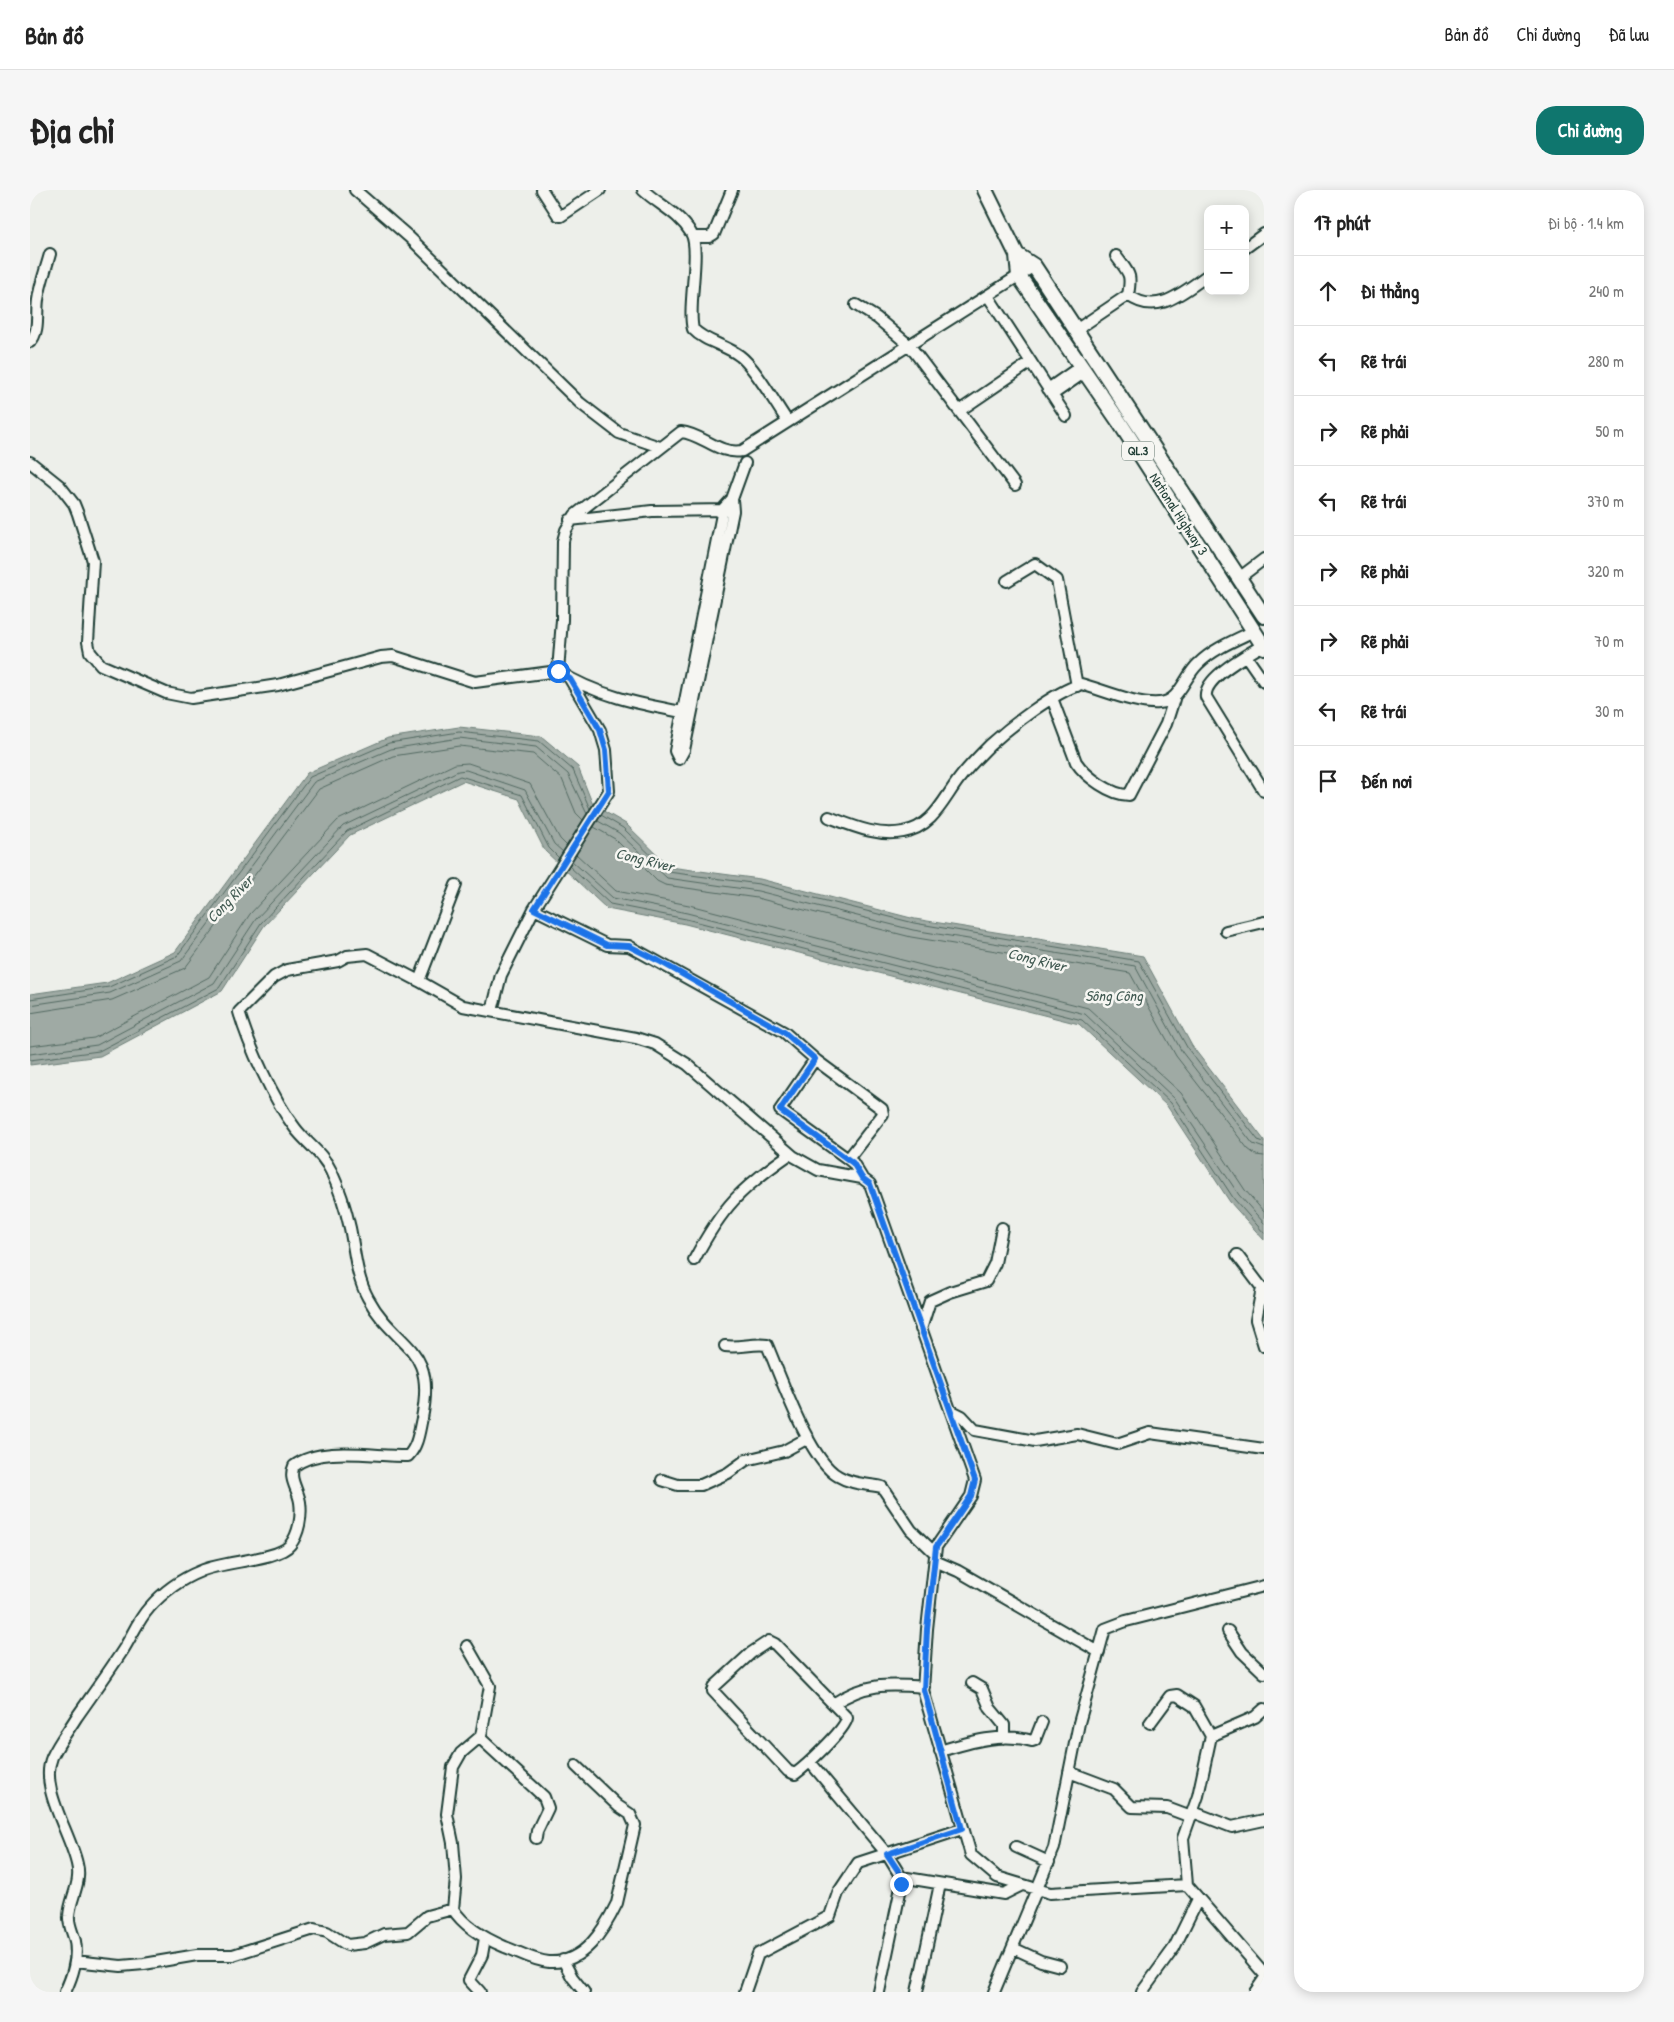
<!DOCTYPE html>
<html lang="vi">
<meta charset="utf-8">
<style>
:root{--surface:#fff;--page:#f6f6f6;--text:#222;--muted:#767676;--line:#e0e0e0;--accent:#0f766e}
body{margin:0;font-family:"Patrick Hand",sans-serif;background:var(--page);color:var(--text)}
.controls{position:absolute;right:15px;top:15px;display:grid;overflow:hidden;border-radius:10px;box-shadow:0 2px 12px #0003}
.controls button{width:45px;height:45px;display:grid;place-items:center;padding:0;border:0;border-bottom:1px solid var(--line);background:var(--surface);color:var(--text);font:25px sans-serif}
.stop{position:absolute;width:15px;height:15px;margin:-11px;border:4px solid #1a73e8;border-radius:50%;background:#fff}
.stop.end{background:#1a73e8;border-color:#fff;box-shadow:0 1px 5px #0008}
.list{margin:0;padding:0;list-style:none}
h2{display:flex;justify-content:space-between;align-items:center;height:65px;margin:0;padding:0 20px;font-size:21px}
h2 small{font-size:16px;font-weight:400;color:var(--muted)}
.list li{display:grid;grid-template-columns:32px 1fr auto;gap:15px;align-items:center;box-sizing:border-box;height:70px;padding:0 20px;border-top:1px solid var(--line)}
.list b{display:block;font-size:19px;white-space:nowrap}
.list em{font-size:16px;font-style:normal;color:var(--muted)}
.icon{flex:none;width:28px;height:28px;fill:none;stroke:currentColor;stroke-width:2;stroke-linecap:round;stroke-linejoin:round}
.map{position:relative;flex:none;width:1234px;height:1802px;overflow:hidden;border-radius:20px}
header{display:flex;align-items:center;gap:30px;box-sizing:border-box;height:70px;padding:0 25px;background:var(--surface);border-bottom:1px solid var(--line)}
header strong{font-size:24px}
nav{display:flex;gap:28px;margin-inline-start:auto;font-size:18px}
.intro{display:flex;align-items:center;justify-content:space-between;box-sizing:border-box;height:120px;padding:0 30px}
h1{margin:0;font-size:35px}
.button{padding:12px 22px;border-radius:20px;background:var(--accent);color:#fff;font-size:18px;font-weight:700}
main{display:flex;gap:30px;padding:0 30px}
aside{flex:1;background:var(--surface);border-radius:20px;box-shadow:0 2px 12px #0003}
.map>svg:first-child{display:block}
</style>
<header>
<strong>Bản đồ</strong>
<nav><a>Bản đồ</a><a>Chỉ đường</a><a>Đã lưu</a></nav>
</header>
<div class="intro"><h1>Địa chỉ</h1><a class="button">Chỉ đường</a></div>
<main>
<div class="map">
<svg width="1234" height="1802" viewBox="0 0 1234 1802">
<rect width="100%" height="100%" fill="#edefea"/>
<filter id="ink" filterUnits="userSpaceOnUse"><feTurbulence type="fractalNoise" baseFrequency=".02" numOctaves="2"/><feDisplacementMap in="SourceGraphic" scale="10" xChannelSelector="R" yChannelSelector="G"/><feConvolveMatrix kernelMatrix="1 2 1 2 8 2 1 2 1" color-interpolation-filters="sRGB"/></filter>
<g filter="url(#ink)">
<path fill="#9faaa4" stroke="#6c7e77" d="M429 537 511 546 548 577 563 615 596 634 640 677 730 689 885 729 1113 766 1162 856 1234 950V1050L1200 1012 1137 916 1049 834 655 734 577 719 515 661 489 609 433 591 320 645 234 736 192 801 70 866 0 875V804L77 793 145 762 277 583 358 548Z"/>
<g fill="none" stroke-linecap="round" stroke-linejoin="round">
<path stroke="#526961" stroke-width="1" d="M571 625 593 638 638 682 729 694 884 733 1109 771 1158 859 1228 950 1234 952
M568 631 589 643 637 688 728 701 883 740 1105 776 1152 862 1223 954 1234 958
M564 637 585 649 627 691 635 695 727 708 881 747 1100 783 1146 866 1218 959 1226 965 1234 966
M546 664 586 701 659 715 1058 818 1151 903 1215 1000 1234 1022
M542 671 583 708 657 723 1055 824 1145 909 1209 1005 1234 1033
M539 676 580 714 656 729 1052 830 1141 913 1204 1009 1234 1043
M0 809 79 797 147 766 280 587 359 553 429 542 509 551 543 580 560 619
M0 815 80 803 151 771 284 592 361 559 429 548 506 557 538 584 557 624
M0 823 82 810 155 778 289 599 363 566 429 556 503 564 532 589 546 623 553 630
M0 856 64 848 179 787 220 724 308 630 425 574 438 573 500 594 530 649 537 656
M0 864 67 855 184 793 226 729 313 636 428 581 436 580 495 600 524 654 533 662
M0 870 69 861 189 798 231 733 317 641 430 586 492 605 519 658 529 668"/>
<g stroke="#1f3d34" stroke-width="14">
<path id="minor" d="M325 0 379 47 550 213 589 243 630 257
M512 0 528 25 531 26 570 0
M613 0C629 15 649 23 661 43 671 60 657 118 663 139 675 152 696 155 710 166 725 177 746 215 758 232
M663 47H679L684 44 702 0
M1215 58 1234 44
M1098 105C1127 127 1153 102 1178 85
M958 106 1036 226
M826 115 847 128 880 156 985 295
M1046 140 1098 105C1102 83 1099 84 1086 66
M0 152C10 142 6 123 8 110 10 94 16 79 20 64
M1018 199 1051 176
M1022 205 1055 182
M929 221 1001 172
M0 272 30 296 44 314 48 324 63 371 58 452 60 462 71 475 136 503 161 508 248 495 351 467 363 466 445 492 528 481 532 430 533 351 536 340 545 325 651 242C673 244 688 265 712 261L1004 76
M702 309 703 321 654 560 649 569 645 561 693 319Z
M702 309 715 273
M540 330 622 321 699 320
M1209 388 1234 369
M977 391 1005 374 1027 390 1047 496
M1233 455C1217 465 1173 488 1176 507L1234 601
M1216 466 1234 492
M528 481C565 505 609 514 652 522
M1022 508 1046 572C1056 587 1081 605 1099 605L1136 534 1144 509
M799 627C823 636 847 647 873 642 903 637 913 610 929 589 938 577 949 566 960 555 982 535 1023 503 1051 494 1073 500 1107 515 1129 513 1150 512 1154 487 1168 474 1183 459 1205 450 1224 441
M426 695 389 791 433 816 606 848 625 854 657 874 763 966 788 980 832 988 840 994 945 1290 941 1306 906 1357 897 1439 893 1500 941 1665 967 1687 1020 1703 1157 1695
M504 719 579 601 576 560 570 540 540 489
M1196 741 1234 732
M462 821 471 785 504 719 577 755 599 756 754 842 787 871 852 919 853 924 818 969 823 973 832 988
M785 869 750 920 818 969
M1207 1065 1232 1098 1226 1130 1234 1156
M664 1070C692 1017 711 998 760 964
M891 1139 900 1111 920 1102 956 1091 965 1073 972 1038
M695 1156C710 1158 723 1153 737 1155 751 1187 779 1270 808 1286 821 1294 837 1294 852 1297L881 1340 905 1363
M920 1220 932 1226 945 1240 1005 1251 1047 1244 1087 1254 1120 1243 1234 1259
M632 1290 648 1295H671L698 1283 716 1270 754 1261 778 1248
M905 1371 928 1381 1069 1462
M1198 1441 1212 1462 1234 1483
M739 1451 745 1454 817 1528C815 1540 776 1576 765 1584L758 1581 683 1501 685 1496 721 1463Z
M437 1456 460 1496 451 1546 431 1563 423 1577 417 1624 423 1653 426 1689 423 1719C435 1738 456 1749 475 1757 489 1762 504 1771 519 1772 554 1774 574 1740 587 1713L605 1635 600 1624 588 1616 546 1576
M942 1493 952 1499 960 1518 974 1535V1548
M803 1514C835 1493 857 1494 894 1497
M1234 1519 1225 1527 1181 1546 1168 1606 1153 1648 1157 1695 1234 1784
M1120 1533 1140 1506 1147 1505 1164 1516 1181 1546
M450 1548 514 1607 518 1618 507 1641 506 1648
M910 1561C939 1552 973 1542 1002 1551L1005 1550 1012 1532
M780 1572 857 1664 871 1687 974 1704 992 1695
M1039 1582 1084 1599 1102 1617 1137 1618 1161 1627
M1163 1622 1202 1637 1234 1630
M986 1657 1019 1672
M983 1758 1011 1771 1030 1776
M533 1770 542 1787 554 1802
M45 1771 91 1776 114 1774 167 1765H203L284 1739 297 1742 317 1755 335 1753 354 1744 378 1742 397 1726 423 1719
M35 1802C43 1785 48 1769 45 1751 43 1743 38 1734 39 1726 40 1708 52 1693 47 1674 40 1642 9 1598 22 1567 29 1552 38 1541 46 1528 62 1505 78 1483 93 1460 102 1446 108 1430 119 1418 133 1402 151 1389 171 1381 193 1371 248 1370 260 1355 269 1344 272 1326 270 1312 268 1299 258 1289 264 1276 291 1255 346 1267 378 1266 388 1256 389 1241 392 1228 407 1154 366 1160 338 1108 326 1086 325 1062 320 1038 316 1020 309 998 301 981 293 963 276 953 265 938 243 909 219 856 209 822L244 787 257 780 308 771 317 766 337 764 389 791
M450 1802 439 1790 452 1765 455 1748
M715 1802 728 1764 800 1726 808 1703 828 1673 932 1639
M849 1802 873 1688
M887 1802 910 1694
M964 1802 1024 1658 1049 1533 1075 1439 1096 1431 1234 1396
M1112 1802 1144 1758 1168 1709
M1225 1802 1234 1789"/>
</g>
<g stroke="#1f3d34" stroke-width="18">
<path id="highway" d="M955 0 987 65 989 86 1090 233 1234 457
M987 65 1004 76 1234 426"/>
</g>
<use href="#minor" stroke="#f6f6f2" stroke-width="10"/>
<use href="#highway" stroke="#f6f6f2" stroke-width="14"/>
</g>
</g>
<g fill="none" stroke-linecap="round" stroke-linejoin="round" filter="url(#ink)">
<path stroke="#1a73e8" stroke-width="6" d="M528 481 540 489 570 540 576 560 579 601 504 719 577 755 599 756 629 771 754 842 785 869 750 920 823 973 832 988 840 994 945 1290 941 1306 906 1357 897 1439 894 1500 932 1639 857 1664 873 1688 871 1694"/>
</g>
<g text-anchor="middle" stroke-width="5" stroke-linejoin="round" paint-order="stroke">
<rect fill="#f6f6f2" stroke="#60746d" stroke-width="1" x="1092" y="251.5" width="32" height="19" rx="4"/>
<g font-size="12" font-weight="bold" fill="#1f3d34">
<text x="1108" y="265">QL.3</text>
</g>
<g font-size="14" fill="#1f3d34" stroke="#f6f6f2">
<text transform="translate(1149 324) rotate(57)" y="5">National Highway 3</text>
</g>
<g font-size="15" font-style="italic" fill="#3f5850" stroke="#f6f6f2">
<text transform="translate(615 670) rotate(14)" y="5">Cong River</text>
<text transform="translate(200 709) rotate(-46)" y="5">Cong River</text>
<text transform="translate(1007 770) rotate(14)" y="5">Cong River</text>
<text x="1084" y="811">Sông Công</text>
</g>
</g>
</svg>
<div class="controls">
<button>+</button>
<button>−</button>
</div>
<div class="stop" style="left:528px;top:481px"></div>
<div class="stop end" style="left:871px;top:1694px"></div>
</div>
<aside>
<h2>17 phút<small>Đi bộ · 1.4 km</small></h2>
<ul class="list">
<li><svg class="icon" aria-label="ahead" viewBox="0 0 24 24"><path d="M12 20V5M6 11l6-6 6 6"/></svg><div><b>Đi thẳng</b></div><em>240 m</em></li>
<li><svg class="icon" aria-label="left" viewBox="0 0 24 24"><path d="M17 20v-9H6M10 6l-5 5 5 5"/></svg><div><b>Rẽ trái</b></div><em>280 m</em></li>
<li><svg class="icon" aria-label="right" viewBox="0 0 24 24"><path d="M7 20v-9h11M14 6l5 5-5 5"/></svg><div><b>Rẽ phải</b></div><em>50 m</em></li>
<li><svg class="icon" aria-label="left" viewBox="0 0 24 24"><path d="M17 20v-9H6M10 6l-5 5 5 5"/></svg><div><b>Rẽ trái</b></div><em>370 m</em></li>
<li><svg class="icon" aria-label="right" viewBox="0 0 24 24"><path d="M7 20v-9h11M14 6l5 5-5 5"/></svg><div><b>Rẽ phải</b></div><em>320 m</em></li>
<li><svg class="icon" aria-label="right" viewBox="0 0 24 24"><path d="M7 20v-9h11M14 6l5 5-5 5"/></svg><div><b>Rẽ phải</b></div><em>70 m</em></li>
<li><svg class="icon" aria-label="left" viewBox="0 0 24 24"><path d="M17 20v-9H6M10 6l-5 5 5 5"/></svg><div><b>Rẽ trái</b></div><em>30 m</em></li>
<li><svg class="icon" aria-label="arrive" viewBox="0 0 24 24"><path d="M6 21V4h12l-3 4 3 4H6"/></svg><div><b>Đến nơi</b></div></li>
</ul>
</aside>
</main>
